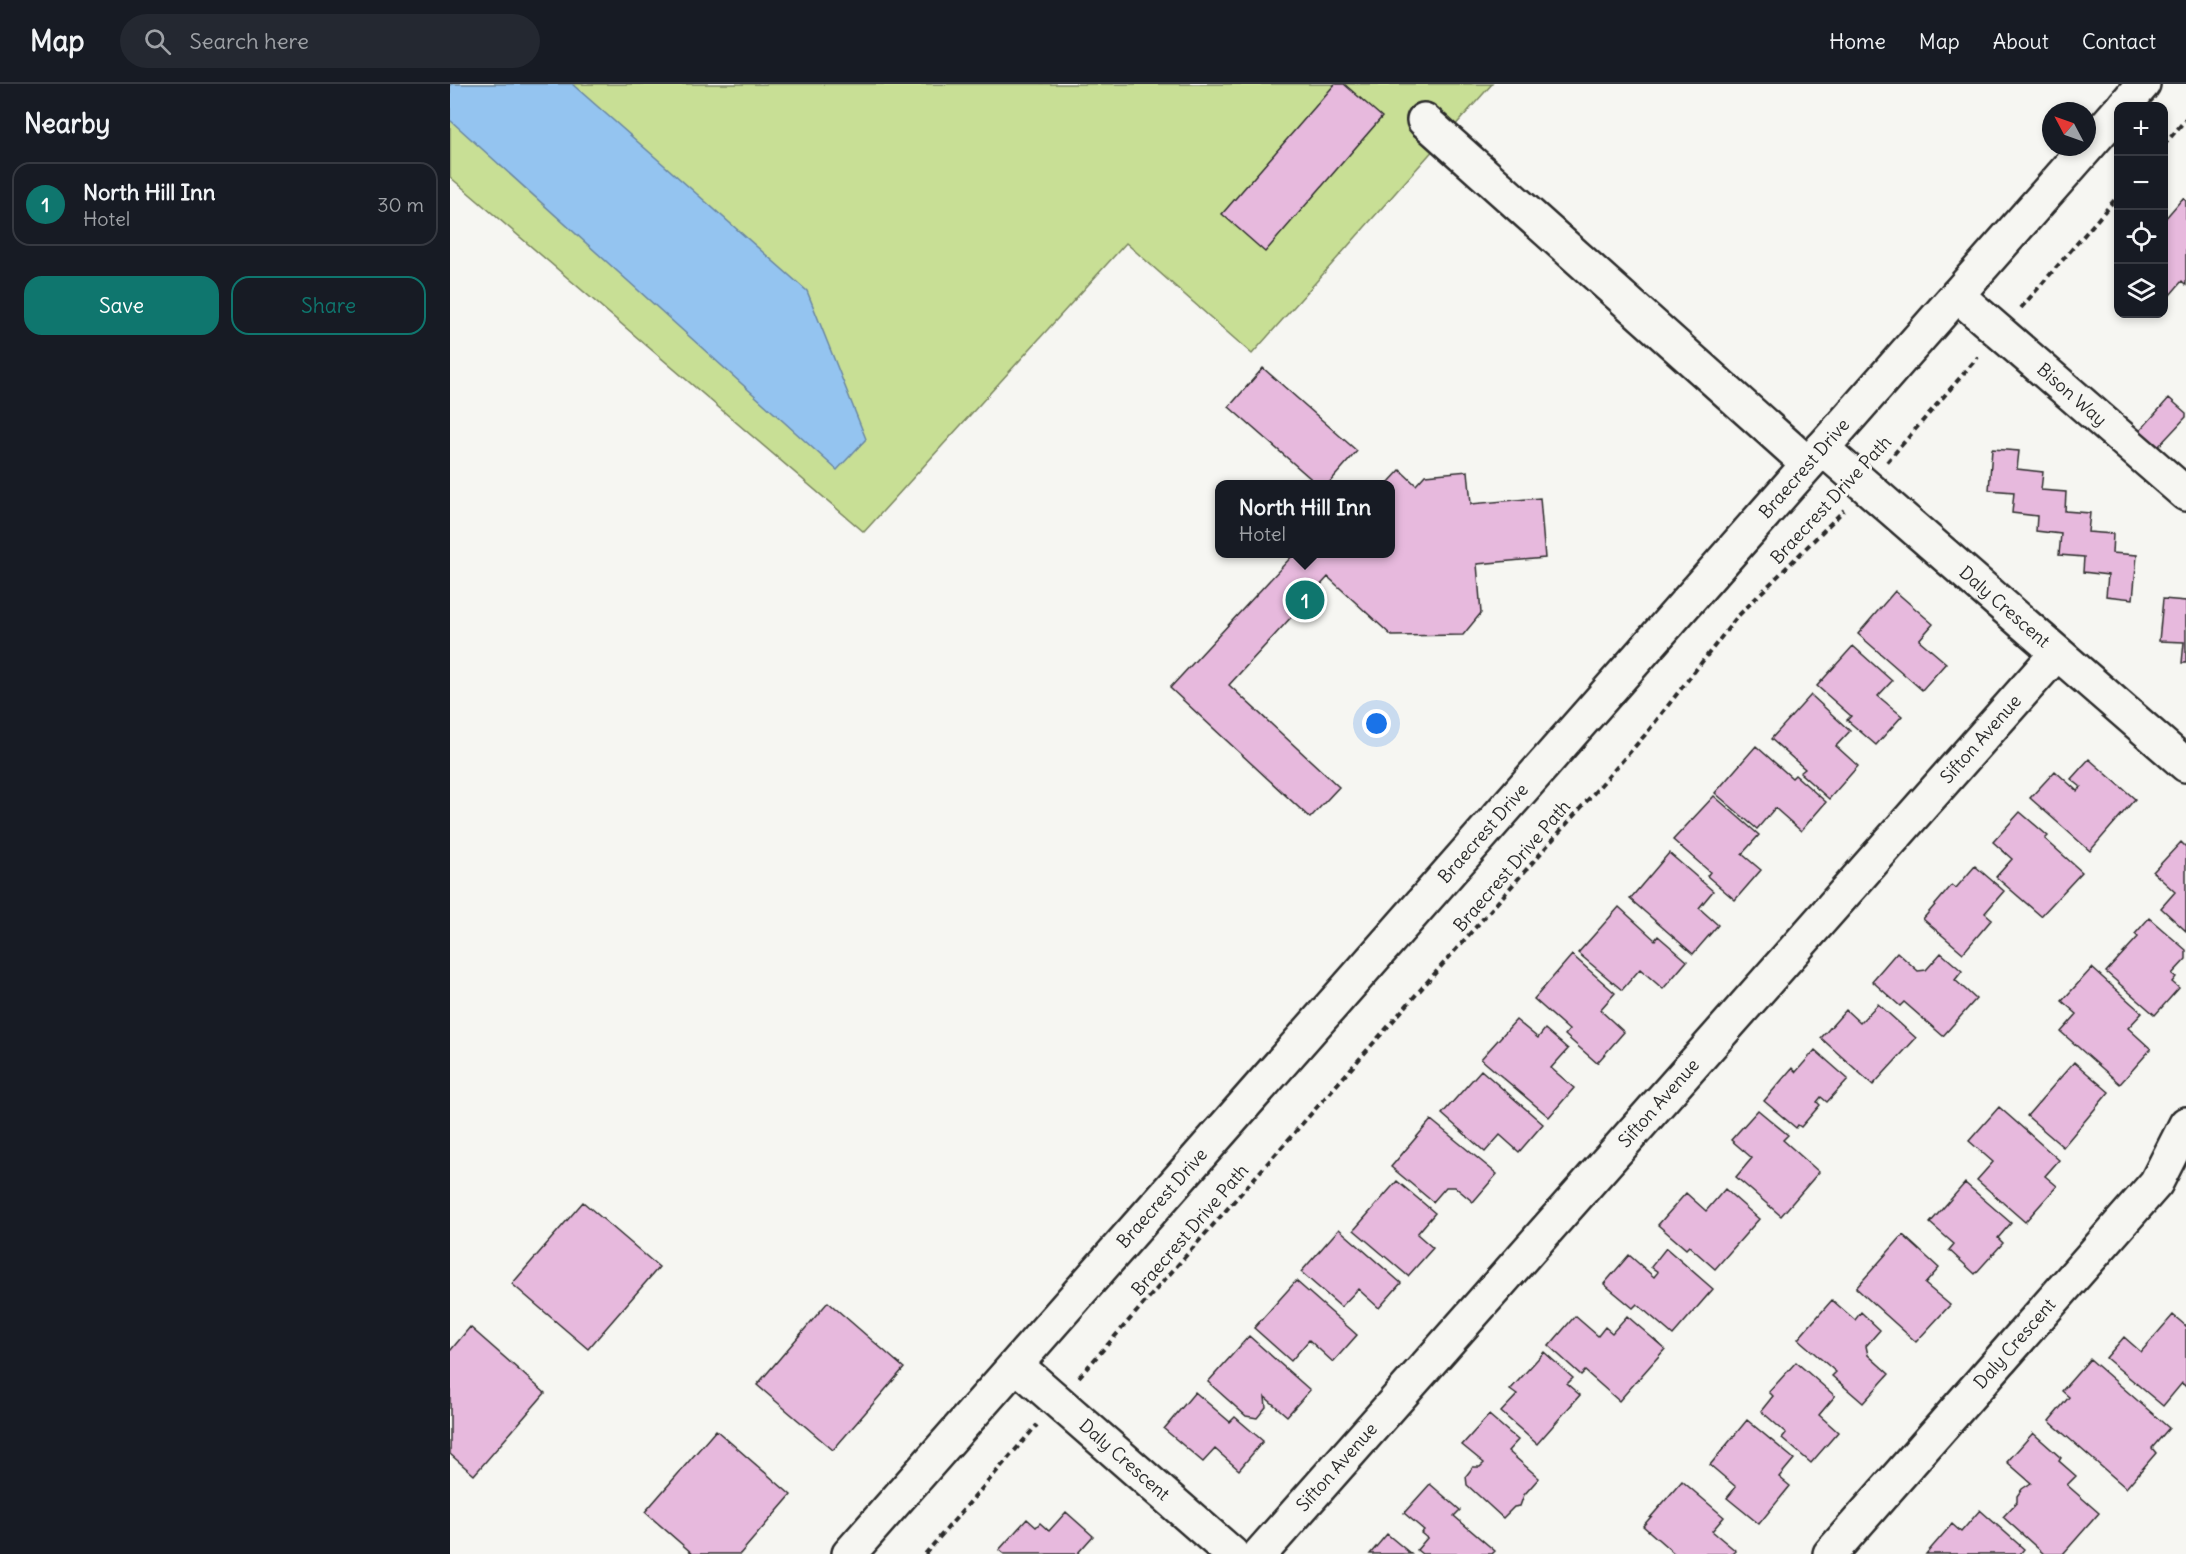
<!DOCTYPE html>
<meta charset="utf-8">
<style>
:root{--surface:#171b24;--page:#242831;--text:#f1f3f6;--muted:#9ea1a6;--line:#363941;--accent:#0f766e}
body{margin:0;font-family:Delius,sans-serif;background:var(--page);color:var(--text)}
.controls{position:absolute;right:18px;top:18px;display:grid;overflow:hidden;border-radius:12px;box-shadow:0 3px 9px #0003}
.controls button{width:54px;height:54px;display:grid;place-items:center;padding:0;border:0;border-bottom:2px solid var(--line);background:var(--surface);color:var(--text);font:30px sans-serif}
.compass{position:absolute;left:1592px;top:18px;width:54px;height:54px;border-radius:50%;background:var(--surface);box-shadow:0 3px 9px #0003;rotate:311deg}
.you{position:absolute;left:927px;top:640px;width:21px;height:21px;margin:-15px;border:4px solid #fff;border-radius:50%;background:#1a73e8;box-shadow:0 0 0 9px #1a73e833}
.badge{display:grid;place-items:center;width:39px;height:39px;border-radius:50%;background:var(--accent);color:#fff;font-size:20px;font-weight:700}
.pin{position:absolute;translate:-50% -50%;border:3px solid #fff;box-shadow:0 2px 6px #0006}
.popup{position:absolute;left:765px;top:396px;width:180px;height:78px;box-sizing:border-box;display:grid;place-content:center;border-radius:12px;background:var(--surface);filter:drop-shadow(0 2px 4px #0005);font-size:20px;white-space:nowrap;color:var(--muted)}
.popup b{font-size:22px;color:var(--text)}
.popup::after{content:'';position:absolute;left:50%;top:100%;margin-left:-12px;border:12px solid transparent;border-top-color:var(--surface)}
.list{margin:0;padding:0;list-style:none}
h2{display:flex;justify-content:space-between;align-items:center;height:78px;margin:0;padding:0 24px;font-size:26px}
h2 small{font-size:20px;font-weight:400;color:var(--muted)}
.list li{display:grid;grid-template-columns:39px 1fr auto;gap:18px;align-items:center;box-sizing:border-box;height:84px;margin:0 12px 12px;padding:0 12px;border:2px solid var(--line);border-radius:18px}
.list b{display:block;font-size:22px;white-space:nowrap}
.list p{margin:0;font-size:20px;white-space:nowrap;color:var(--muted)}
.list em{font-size:20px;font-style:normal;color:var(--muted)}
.actions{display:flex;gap:12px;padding:18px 24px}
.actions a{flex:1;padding:14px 0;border:2px solid var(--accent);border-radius:18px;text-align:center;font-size:21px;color:var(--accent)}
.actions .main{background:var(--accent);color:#fff}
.icon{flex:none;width:33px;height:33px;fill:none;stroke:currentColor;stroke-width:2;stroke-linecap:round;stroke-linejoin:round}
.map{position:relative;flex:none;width:1736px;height:1470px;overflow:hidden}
header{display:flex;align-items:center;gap:36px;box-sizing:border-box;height:84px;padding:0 30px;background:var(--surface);border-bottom:2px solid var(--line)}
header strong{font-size:28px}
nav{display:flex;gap:33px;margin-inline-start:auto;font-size:21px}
.search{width:420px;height:54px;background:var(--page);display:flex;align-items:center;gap:15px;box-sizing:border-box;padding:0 21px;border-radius:33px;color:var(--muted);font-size:22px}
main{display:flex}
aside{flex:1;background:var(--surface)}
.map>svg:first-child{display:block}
</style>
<header>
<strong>Map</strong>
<div class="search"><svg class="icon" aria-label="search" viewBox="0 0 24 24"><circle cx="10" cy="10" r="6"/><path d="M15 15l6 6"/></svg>Search here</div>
<nav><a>Home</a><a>Map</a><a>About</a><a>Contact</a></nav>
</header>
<main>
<aside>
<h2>Nearby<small></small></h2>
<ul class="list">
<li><span class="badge">1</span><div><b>North Hill Inn</b><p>Hotel</p></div><em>30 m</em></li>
</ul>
<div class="actions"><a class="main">Save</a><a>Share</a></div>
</aside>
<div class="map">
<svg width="1736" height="1470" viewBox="0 0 1736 1470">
<rect width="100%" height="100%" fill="#f6f6f2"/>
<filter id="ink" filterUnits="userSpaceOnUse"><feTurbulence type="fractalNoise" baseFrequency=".0167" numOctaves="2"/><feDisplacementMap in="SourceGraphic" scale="12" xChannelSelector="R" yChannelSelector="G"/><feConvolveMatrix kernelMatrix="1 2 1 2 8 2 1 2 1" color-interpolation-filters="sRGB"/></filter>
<g filter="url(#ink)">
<path fill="#c8df95" stroke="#7a8560" stroke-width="1.5" d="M0 0H1042L802 270 676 159 414 448 0 93Z"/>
<path fill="#94c4f0" stroke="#6a87a1" stroke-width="1.5" d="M0 0H122L357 207 416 355 387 386 0 36Z"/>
<path fill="#e7b9dd" stroke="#2b2b2b" stroke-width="1.5" d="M885 0H894L932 33 815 168 772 130Z
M1733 114 1736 117V201L1732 197 1714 218V136Z
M813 284 907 367 878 400H867L779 323Z
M1719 314 1736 329V333L1707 364 1689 348Z
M1542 365 1569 367 1567 385 1593 388 1591 406 1616 408 1615 427 1640 429 1638 448 1663 450 1662 469 1687 471 1683 515 1656 512 1658 491 1633 488 1634 473 1609 471 1611 450 1586 447 1587 432 1562 429 1564 408 1539 406Z
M950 386 966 401 975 391 1018 387 1021 420 1090 414 1095 474 1027 480 1031 529 1013 551 942 552 878 493 779 601 889 703 860 734 720 604 844 470H940V400H937Z
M1445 507 1483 540 1469 556 1496 579 1472 606 1408 550Z
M1713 515 1736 517V579H1732L1734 558 1709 557Z
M1403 562 1442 597 1428 612 1452 632 1426 661 1397 636 1401 632 1367 602Z
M1361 611 1400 647 1386 662 1408 682 1379 715 1350 689 1355 685 1321 655Z
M1306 662 1342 694 1345 691 1376 718 1351 747 1325 724 1307 745 1265 709Z
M1639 675 1685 715 1640 767 1580 714 1605 687 1627 707 1631 703 1621 695Z
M1264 712 1309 751 1292 770 1311 786 1285 816 1257 792 1260 788 1223 756Z
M1570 728 1598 752 1595 755 1632 788 1591 832 1546 793 1562 775 1543 758Z
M1731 758 1736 763V847L1711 824 1725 808 1703 788Z
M1219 769 1263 807 1249 824 1268 841 1243 870 1180 815Z
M1525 782 1554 807 1535 829 1542 835 1513 869 1473 835 1502 801 1506 804Z
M1169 823 1205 856 1208 852 1237 877 1213 905 1190 885 1172 906 1128 869Z
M1699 834 1736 866V875L1722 890 1726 893 1722 898 1729 904 1705 931 1656 888 1688 853 1685 850Z
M1447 868 1468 887 1476 886 1491 869 1512 887 1505 896 1526 915 1493 952 1454 918 1450 922 1422 897Z
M1122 871 1165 909 1150 926 1174 948 1147 979 1115 951 1119 946 1084 915Z
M1642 884 1692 929 1678 944 1701 965 1670 1000 1611 948 1627 930 1612 917Z
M1428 920 1466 954 1423 1001 1371 954 1396 926 1410 939Z
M1066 936 1088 954 1095 945 1118 965 1101 984 1124 1004 1099 1033 1031 975Z
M1365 966 1398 995 1377 1018 1371 1013 1367 1018 1370 1021 1351 1043 1348 1041 1346 1044 1314 1017 1342 984 1346 988Z
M1624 978 1659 1008 1613 1063 1577 1032Z
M1031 986 1093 1040 1069 1068 1050 1051 1035 1068 992 1030Z
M1549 1023 1609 1076 1595 1092 1607 1102 1575 1138 1527 1096 1543 1078 1519 1057Z
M1308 1026 1338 1051 1333 1056 1369 1088 1331 1132 1286 1093 1302 1074 1281 1056Z
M981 1036 1047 1090 1023 1118 1005 1103H996L983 1118 941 1083Z
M947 1097 985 1129 967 1150 983 1164 958 1192 904 1146Z
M1515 1099 1561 1139 1548 1154 1553 1159 1525 1190 1499 1166 1504 1160 1480 1139Z
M1275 1105 1309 1135 1265 1185 1239 1162 1236 1165 1208 1141 1236 1109 1256 1127Z
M133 1118 209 1183 138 1265 62 1200Z
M889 1145 951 1199 929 1224 908 1205 891 1223 851 1188Z
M1453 1151 1489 1184 1475 1200 1500 1221 1466 1258 1406 1204Z
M1216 1164 1263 1205 1223 1251 1187 1220 1183 1224 1154 1200 1179 1171 1204 1193 1208 1188 1201 1183Z
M846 1197 907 1251 883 1278 859 1256 841 1277 804 1244Z
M1382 1216 1405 1236 1411 1228 1430 1246 1416 1262 1418 1271 1439 1290 1413 1319 1382 1292 1386 1288 1348 1255Z
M378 1218 454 1284 383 1366 307 1301Z
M1723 1231 1736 1242V1303L1732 1299 1713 1322 1656 1274 1674 1253 1691 1268Z
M1125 1232 1148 1252 1155 1243 1162 1249 1177 1232 1215 1265 1169 1317 1135 1287 1131 1291 1099 1262Z
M20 1243 95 1309 24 1391 0 1370V1267Z
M799 1252 860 1306 837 1332 815 1313 816 1323 807 1334 796 1332 758 1298Z
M1094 1268 1123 1294 1117 1300 1130 1311 1087 1360 1051 1328 1067 1311 1060 1306Z
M1640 1275 1719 1344 1702 1364 1706 1369 1676 1404 1599 1337 1619 1313 1612 1307Z
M1346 1278 1385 1312 1369 1331 1388 1348 1361 1379 1332 1354 1336 1349 1311 1327 1323 1312 1319 1308Z
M745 1308 780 1338 785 1333 813 1357 789 1386 765 1365 753 1378 714 1345Z
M1039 1331 1068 1356 1058 1367 1089 1394 1074 1411 1070 1422 1064 1423 1053 1434 1017 1401 1016 1392 1023 1383H1030L1034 1379 1012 1361Z
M1297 1336 1344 1375 1329 1393 1340 1402 1309 1440 1277 1414 1286 1403 1260 1381Z
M266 1346 341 1411 290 1470H243L195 1428Z
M1583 1349 1611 1374 1609 1377 1626 1392 1617 1401 1649 1429 1613 1470H1594L1553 1433 1567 1418V1412L1572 1405 1581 1399 1557 1378Z
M1232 1397 1274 1433 1262 1447 1286 1467 1283 1470H1225L1193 1442Z
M980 1400 1010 1426 1004 1432 1045 1467 1042 1470H972L967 1466 977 1454 971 1449 974 1446 954 1429Z
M1530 1426 1574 1465 1570 1470H1476L1502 1440 1511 1448Z
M616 1428 643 1452 627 1470H554L549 1466 577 1435 586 1443 590 1439 599 1447Z
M937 1450 961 1470H920Z"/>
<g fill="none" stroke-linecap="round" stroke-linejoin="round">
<g stroke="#2b2b2b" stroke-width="38">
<g id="minor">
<path d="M1674 22 1693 0"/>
<path d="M974 36 1358 380"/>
<path id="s1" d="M1507 211 1736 410"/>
<path id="s2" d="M1372 364 1736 681"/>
<path id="s3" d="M566 1281 782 1470"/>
<path id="s4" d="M399 1470 1668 28"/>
<path id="s5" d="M810 1470 1607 569"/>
<path id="s6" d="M1380 1470 1706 1099 1736 1040"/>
</g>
</g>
<path stroke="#2b2b2b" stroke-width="4" stroke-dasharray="6 4.5" stroke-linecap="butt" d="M1714 61 1736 35
M1571 224 1668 112
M1437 378 1528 273
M629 1293 1195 651 1287 533 1394 426
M475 1470 587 1341"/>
<use href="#minor" stroke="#f6f6f2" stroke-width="33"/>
</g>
</g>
<g text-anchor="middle" stroke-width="6" stroke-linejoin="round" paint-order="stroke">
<g font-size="18" fill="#2b2b2b" stroke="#f6f6f2">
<text dy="6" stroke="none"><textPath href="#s1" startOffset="152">Bison Way</textPath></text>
<text dy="6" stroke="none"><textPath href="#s4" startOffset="1446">Braecrest Drive</textPath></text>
<text transform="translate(1381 416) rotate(-47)" y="6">Braecrest Drive Path</text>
<text dy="6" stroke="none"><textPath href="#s2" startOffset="242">Daly Crescent</textPath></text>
<text dy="6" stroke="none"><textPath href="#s5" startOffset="1088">Sifton Avenue</textPath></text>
<text dy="6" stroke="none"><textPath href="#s4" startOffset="960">Braecrest Drive</textPath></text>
<text transform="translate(1062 782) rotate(-49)" y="6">Braecrest Drive Path</text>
<text dy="6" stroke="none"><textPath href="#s5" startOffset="602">Sifton Avenue</textPath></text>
<text dy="6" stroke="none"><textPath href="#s4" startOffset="474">Braecrest Drive</textPath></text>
<text transform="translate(740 1146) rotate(-49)" y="6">Braecrest Drive Path</text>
<text dy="6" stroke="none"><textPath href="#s6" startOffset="280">Daly Crescent</textPath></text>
<text dy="6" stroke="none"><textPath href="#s3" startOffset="144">Daly Crescent</textPath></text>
<text dy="6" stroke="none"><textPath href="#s5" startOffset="116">Sifton Avenue</textPath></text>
</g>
</g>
</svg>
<div class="controls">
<button>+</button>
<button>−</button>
<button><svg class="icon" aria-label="locate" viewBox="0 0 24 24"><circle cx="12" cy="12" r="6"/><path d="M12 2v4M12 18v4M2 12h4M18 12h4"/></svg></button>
<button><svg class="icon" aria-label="layers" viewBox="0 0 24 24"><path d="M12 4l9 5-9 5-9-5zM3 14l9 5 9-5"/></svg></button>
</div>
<svg class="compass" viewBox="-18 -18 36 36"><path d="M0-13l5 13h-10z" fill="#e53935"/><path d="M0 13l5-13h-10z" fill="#9ea1a6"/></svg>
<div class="you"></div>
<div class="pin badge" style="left:855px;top:516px">1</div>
<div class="popup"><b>North Hill Inn</b>Hotel</div>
</div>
</main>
